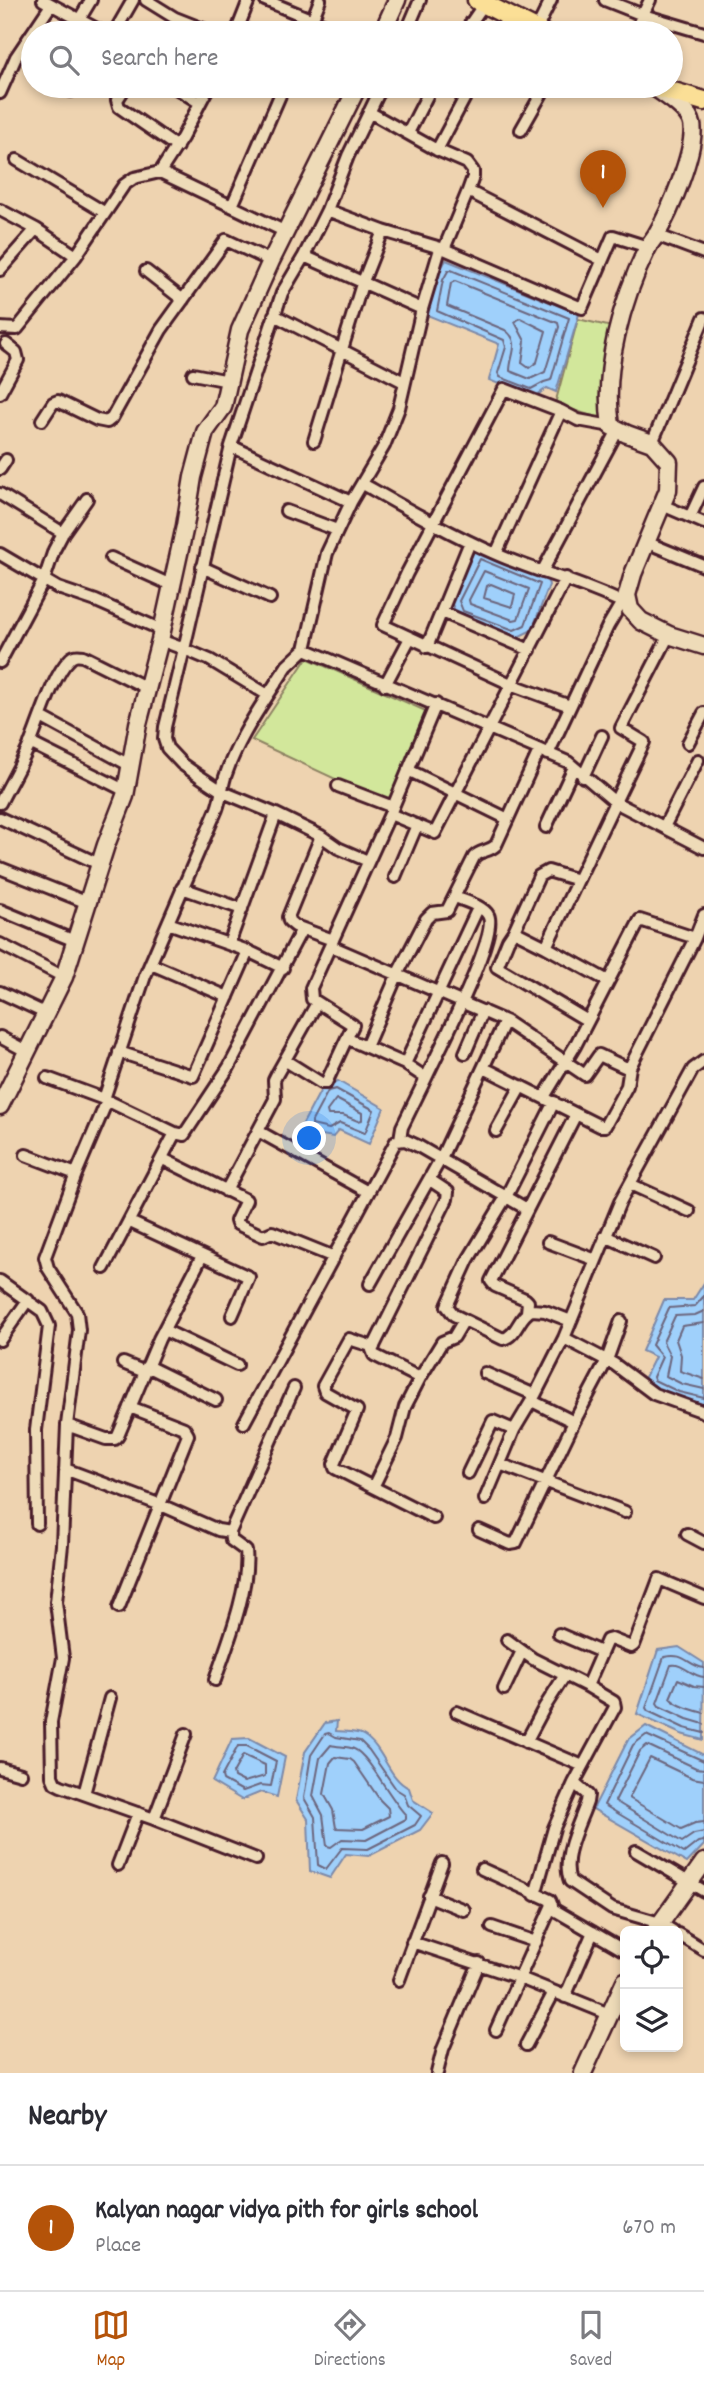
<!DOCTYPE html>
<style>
:root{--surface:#fff;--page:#f7f7f7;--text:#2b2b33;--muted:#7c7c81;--line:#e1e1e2;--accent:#b45309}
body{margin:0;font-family:Dekko,sans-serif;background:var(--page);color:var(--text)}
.controls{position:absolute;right:21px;bottom:21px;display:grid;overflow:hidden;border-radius:10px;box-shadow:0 4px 10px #0003}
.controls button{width:63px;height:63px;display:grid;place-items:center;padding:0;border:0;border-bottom:2px solid var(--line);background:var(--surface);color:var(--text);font:35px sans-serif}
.you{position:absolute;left:310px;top:1139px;width:24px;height:24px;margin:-18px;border:5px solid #fff;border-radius:50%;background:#1a73e8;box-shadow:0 0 0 10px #1a73e833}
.badge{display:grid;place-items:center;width:46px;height:46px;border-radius:50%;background:var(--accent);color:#fff;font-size:23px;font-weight:700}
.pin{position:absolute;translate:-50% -58px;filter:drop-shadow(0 2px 4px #0008)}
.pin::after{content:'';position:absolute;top:37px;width:24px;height:21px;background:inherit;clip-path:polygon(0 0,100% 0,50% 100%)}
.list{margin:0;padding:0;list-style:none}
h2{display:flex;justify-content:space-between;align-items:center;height:91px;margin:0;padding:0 28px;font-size:30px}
h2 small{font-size:23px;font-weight:400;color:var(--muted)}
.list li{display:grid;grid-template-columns:46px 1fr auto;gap:21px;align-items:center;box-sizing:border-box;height:126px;padding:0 28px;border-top:2px solid var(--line)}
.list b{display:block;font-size:26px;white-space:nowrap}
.list p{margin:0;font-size:23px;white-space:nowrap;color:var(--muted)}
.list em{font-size:23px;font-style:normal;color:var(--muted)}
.icon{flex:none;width:38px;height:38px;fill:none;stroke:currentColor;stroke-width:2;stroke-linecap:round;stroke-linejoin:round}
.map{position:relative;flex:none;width:704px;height:2073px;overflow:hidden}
.search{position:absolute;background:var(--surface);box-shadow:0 4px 10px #0003;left:21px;right:21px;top:21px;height:77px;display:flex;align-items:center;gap:18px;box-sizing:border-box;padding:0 24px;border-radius:38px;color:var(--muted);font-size:26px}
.sheet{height:217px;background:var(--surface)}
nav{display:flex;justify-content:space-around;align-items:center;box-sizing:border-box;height:98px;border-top:2px solid var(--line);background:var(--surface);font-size:19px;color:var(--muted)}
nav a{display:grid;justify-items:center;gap:4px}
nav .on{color:var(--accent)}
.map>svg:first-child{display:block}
</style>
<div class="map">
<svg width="704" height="2073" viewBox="0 0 704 2073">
<rect width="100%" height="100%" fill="#eed3b0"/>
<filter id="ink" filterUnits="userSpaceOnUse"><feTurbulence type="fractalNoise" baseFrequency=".0143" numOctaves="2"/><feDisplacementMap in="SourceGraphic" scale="14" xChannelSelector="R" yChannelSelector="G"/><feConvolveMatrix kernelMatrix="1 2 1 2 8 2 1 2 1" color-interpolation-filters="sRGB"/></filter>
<g filter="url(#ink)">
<path fill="#d2e79b" stroke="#8e8363" stroke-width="2" d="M578 319 612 327 604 420 555 404Z
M307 658 428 712 391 805 252 740Z"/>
<path fill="#9fd0fb" stroke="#7d89a8" stroke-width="2" d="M446 260 579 314 556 392 547 388 533 398 489 380 499 344 427 315 436 277Z
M478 550 547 579 549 585 532 630 516 638 458 618 451 602 474 551Z
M338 1081 384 1108 369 1144 339 1130 333 1137 299 1131 324 1084Z
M704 1283V1406L677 1399 642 1383 655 1357 642 1351 664 1300H693Z
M679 1647 704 1663 703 1740 681 1734 637 1714 658 1650Z
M337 1721 336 1731C344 1732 356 1731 363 1735 384 1747 388 1779 409 1788L413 1800 433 1813 420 1830 369 1856 346 1854 330 1878 310 1871 308 1819 296 1800 305 1752 325 1723Z
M646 1726 704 1755V1845L687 1863 593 1809 628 1740Z
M249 1738 285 1757 277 1797 261 1792 242 1800 212 1782 232 1739Z"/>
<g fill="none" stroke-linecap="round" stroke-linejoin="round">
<path stroke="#6c667e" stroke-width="2" d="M451 270 569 318 551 380 544 382 531 389 500 377 498 373 506 347 504 340 437 311 443 280 448 271Z
M455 281 558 323 559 327 545 372 530 379 510 371C510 355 522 342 505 330L447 306 451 283Z
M520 318 546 331 537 362 529 368 522 363 525 341 515 322Z
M480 559 540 584 525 625 514 630 463 611 459 601Z
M484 571 529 589 518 619 513 620 470 604 469 600Z
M491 584 515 594 512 607 484 598 487 586Z
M336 1089 374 1110 365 1133 340 1123 329 1129 312 1125V1121L328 1091Z
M336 1099 362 1113V1120L358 1121 343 1115H328L327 1111Z
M704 1296 695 1306 669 1308 652 1345 662 1357 653 1377 654 1380 679 1392 704 1398
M704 1311 695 1315 675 1316 663 1342 670 1356 666 1376 682 1384 704 1389
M704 1323 682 1326 676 1340 681 1355 680 1371 704 1379
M704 1668C686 1665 686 1652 664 1657L646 1708 648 1711 684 1728 704 1733
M704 1677C691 1676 683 1663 671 1665L657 1703 659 1706 687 1719 704 1724
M704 1687 694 1686 678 1679 670 1698C677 1706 693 1710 704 1713
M329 1733 336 1737 360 1741 369 1750 396 1789 404 1794 408 1805 421 1816 415 1825 368 1849 342 1848 326 1869 318 1865 315 1817 304 1798 311 1755 325 1734Z
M331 1745C338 1747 347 1746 354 1749 368 1754 392 1802 406 1815V1819L366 1840 342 1839 331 1847 327 1846 323 1815 313 1796 320 1758Z
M238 1746H247L276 1761 271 1786 260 1785 243 1791 223 1780 222 1776Z
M243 1755 265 1765V1776L244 1782 234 1777 233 1773Z
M335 1757 350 1759 354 1762 380 1800 388 1808 389 1816 363 1829 336 1828 333 1810 324 1794 330 1763Z
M704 1761 646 1735 633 1745 604 1805 684 1853 698 1842 704 1841
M704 1769 696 1768 647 1745 640 1751 615 1801 682 1842 694 1834 704 1832
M704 1780 692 1778 650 1758 629 1798 681 1829 695 1823 704 1822"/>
<g stroke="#4a1f2b" stroke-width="16">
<path id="street" d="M43 0 104 33
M146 0 175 18 213 33
M265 0 344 33
M605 0 643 15 704 33
M79 20 91 0
M536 30 551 0
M114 33 133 0
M236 33 249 0
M307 33 320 0
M406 33 420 0
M464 33 484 4
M499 33 508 17
M634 33 650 0
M126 86 117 100 119 107 177 147
M173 86 200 103 209 86
M382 86 348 156 327 210 383 231 444 249
M71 91 75 86
M0 93 16 57 51 5
M369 112 437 150 467 163 473 171V177L468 191
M521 130 546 86
M408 133 432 86
M437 150 471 86
M17 160 104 212
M160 172 182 138 200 103
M232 206 284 86
M0 210 36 229 76 256 17 329 0 328
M656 235 704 253
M440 249 422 309 399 408 384 446 351 502 327 553 305 649 568 762 615 802 644 742 621 728 669 635
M76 256 124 185 134 178 160 172 286 232
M304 256 327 210
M602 260 468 191 444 249 582 308 613 236 648 247
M0 270 36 229
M146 271 183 300
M274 315 404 382
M193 374 229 381
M0 393 18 360 16 352 6 344
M561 411 504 389 407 573 383 625 513 685 570 706
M42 420 53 403 58 401 97 420 107 422 112 418 161 330 226 240 271 261
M314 441 362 284 383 231
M652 443 704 318
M231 446 351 502
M0 469 6 460
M363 484C407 509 450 534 496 554 537 572 580 582 621 602
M0 494 63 533
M662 505 704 523
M286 511 337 530
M690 517 704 487
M646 542 704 566
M0 554 58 588 96 601 162 630
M496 554 561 411 578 420 611 426
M111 558 171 585
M202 567 270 598
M542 572 618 430
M442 612 530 650
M160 640 184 649 165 727 164 739 167 748 182 764 199 776 223 792 276 814 321 836 288 917 289 921 295 926 333 940
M427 647 470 542
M0 662 44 580 54 550 63 533 87 499
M385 685 410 638
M268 695 287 666 305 649
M41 717 131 766
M30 743 126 791
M688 743 704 713
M548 754 608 626 625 597
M408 770 508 819
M583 777 602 736
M338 786 393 807
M0 803C10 783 21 765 30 744 39 723 53 675 69 660 73 655 77 655 83 656L147 688
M390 814 436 704
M0 818 101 865
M546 827 573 769
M664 827 698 760
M321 836 338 848 368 861
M0 868 88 903
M395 877 417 825
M182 888 242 909
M0 910 75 941
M168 923 248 951 283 968
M514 931 539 876 548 871 578 880
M0 944 64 977
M229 944 276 814
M331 946 505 1021 585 1075 599 1055 629 1069
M546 947 514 931 508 940 497 967 588 1021
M151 964 228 997
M608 981 546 947 615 802 704 848
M0 992 47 1014
M0 1037 26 1051
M348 1039 405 1064 426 1078 402 1127 400 1139
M366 1047 398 973 426 919 432 913 447 911 474 857C480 850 489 852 496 845L539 751
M119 1052 193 1076 248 951
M465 1053 483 1011
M286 1061 321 1083H326L353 1025 312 999 311 988 390 814 435 833 566 578
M405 1064 478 908
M484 1068 600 1126H605L627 1086 630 1067 695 938
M47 1078 104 1099 175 1133 184 1135 229 1067 302 929
M426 1078C437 1054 500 933 488 915 483 906 464 901 455 897
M544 1097 575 1046 640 920 695 938 704 915
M104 1099 145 976 217 809C221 798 222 787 225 777 235 747 251 721 268 695L210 660 184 649 231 446 282 293 304 256 422 309
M107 1101 76 1174 45 1257 48 1268 77 1313 79 1330 67 1425 62 1545 56 1602 63 1658 51 1722 52 1776 55 1783 61 1786 154 1819 256 1859
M554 1102 506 1197 468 1260 447 1306 454 1315 503 1339C518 1335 518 1316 532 1310L545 1311 571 1321
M258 1131 368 1192
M496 1131 521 1086
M26 1155 76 1174
M163 1159 246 1200 236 1221 237 1224 263 1236 272 1232 334 1257
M630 1184 689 1211
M226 1191 275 1099 274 1080 277 1074 317 1003
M130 1222 249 1277 232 1316
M605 1236 654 1258
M548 1242 596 1260
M104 1268 175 1133
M0 1281 42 1311 49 1326 36 1430 37 1524
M370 1284 441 1158 505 1021
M527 1312 528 1302 525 1299 495 1286 491 1281 576 1114
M164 1330 237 1365
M564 1338 614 1364 654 1394 704 1412
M0 1340 28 1300
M374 1347 349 1339 323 1386 325 1392 357 1410 334 1464 335 1468 434 1518
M123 1363 145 1372
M147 1366 216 1400
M485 1373 535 1395
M420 1378 374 1355 372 1350 447 1199 448 1192 430 1180
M532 1401 574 1422
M244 1423 396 1141 405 1140 418 1146 527 1209
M67 1425 106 1439H115L118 1436 159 1339 202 1256
M500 1464 625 1512
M65 1469 161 1505 218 1530 230 1532 294 1388
M468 1473 493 1421 514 1430
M373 1487 397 1438 405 1407 420 1378 442 1342 454 1337 464 1320
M485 1499 514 1430 535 1395 564 1338 620 1202 693 1069 704 1061
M479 1530 510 1544 516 1543 574 1422 607 1360 621 1321
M687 1534 704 1543
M119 1607 188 1435 184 1428 130 1407
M559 1634 601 1652
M507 1640 533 1659 587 1686
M215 1680C227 1645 250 1588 246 1551L231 1540 230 1532
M504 1689 522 1651
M457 1712 583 1766
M526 1742 544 1708 565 1675
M0 1768 21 1774
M574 1783 588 1795 587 1802C579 1825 561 1857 570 1881L612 1909 660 1923 673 1931
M84 1794 110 1698
M154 1819 186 1734
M636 1851 704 1891
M118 1865 138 1813
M482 1869 550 1900 552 1905 496 2030
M535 1895 554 1828 574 1783 615 1707 614 1702 587 1686 607 1640 611 1639 631 1647 634 1645 659 1579 704 1598
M429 1896 464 1910
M551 1908 625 1951
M492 1927 536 1942
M678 1934 704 1950
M412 1942 520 1978 609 2014
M399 1980 442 1863
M565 1997 593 1932
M526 2045 554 1992
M437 2073 443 2049 479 1963"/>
</g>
<g stroke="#4a1f2b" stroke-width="21">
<path id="secondary" d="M382 33 397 0
M654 87C666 96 689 109 692 124 697 148 669 214 656 235 653 240 649 244 647 249 622 300 602 369 611 426L627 434 652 443 669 462 668 490 633 574 627 595 630 609 641 621 669 635 704 646
M0 1106 64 977 106 845 125 796 138 724 160 640 185 526 193 477 205 432 223 407 240 330 271 261 358 86
M655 1931 704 1862
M583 2073 625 1981"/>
</g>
<g stroke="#4a1f2b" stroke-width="23">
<path id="primary" d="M477 0 542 33
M653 86 704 101"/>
</g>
<use href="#street" stroke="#eedbb8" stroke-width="10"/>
<use href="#secondary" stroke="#eedbb8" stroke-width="16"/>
<use href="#primary" stroke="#fbdf96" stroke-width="18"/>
</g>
</g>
</svg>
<div class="controls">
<button><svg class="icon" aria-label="locate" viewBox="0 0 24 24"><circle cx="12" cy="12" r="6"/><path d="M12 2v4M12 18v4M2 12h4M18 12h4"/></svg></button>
<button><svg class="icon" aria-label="layers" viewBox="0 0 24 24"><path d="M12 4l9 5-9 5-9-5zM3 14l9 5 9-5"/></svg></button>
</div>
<div class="you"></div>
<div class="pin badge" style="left:603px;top:208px">1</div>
<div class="search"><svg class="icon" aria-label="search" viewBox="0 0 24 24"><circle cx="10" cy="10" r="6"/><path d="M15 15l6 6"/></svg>Search here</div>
</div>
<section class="sheet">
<h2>Nearby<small></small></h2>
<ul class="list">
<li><span class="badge">1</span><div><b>Kalyan nagar vidya pith for girls school</b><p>Place</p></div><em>670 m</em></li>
</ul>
</section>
<nav>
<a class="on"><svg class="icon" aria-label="map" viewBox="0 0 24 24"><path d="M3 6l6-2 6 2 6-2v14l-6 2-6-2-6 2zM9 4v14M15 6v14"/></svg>Map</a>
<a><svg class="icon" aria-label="directions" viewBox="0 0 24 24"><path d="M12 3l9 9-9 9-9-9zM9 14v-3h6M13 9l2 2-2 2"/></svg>Directions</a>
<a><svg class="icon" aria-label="saved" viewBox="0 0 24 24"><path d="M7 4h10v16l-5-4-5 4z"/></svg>Saved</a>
</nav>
